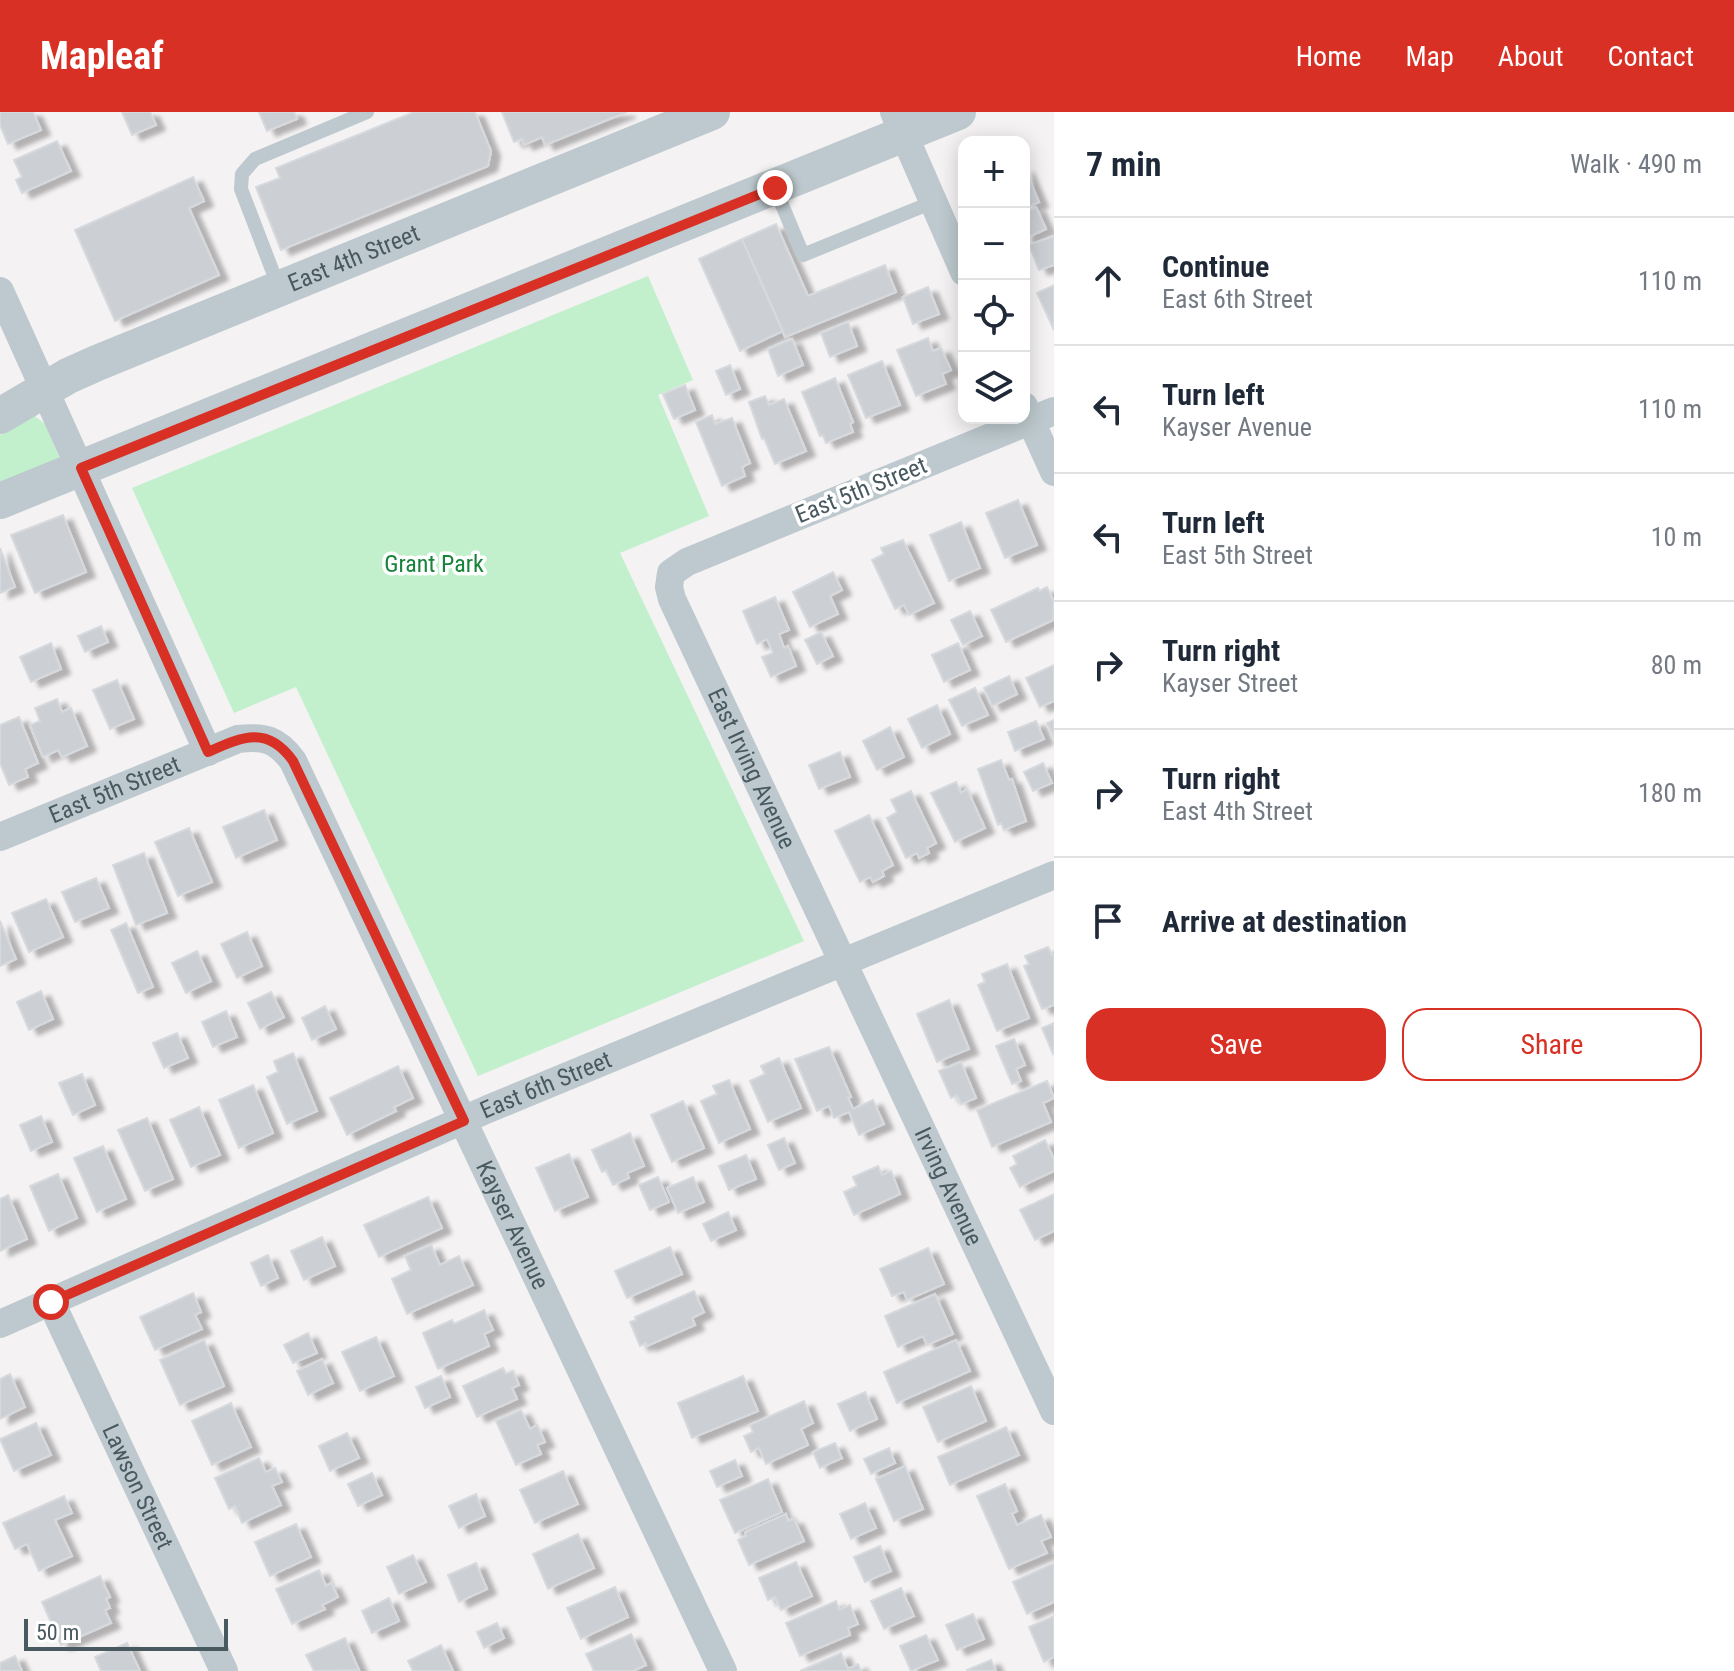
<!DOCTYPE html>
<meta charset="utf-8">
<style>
:root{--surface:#fff;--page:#f6f6f7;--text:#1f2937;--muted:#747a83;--line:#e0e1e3;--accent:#d93025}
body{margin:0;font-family:"Roboto Condensed",sans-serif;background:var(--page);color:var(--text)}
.controls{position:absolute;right:24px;top:24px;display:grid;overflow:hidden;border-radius:16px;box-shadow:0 4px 20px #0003}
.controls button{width:72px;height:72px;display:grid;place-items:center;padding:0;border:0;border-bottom:2px solid var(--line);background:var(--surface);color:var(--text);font:40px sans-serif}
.scale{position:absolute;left:24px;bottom:20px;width:204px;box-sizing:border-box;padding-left:8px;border:4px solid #495960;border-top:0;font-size:22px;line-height:28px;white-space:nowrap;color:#495960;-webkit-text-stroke:6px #fff;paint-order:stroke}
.stop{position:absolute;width:24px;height:24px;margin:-18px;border:6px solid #d93025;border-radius:50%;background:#fff}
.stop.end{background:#d93025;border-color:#fff;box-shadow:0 2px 8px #0008}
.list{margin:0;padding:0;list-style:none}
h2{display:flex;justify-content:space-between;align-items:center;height:104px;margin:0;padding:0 32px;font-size:34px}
h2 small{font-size:26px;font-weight:400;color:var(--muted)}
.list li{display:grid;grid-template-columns:52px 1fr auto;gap:24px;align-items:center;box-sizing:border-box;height:128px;padding:0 32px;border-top:2px solid var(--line)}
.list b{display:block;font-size:30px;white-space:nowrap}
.list p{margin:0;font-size:26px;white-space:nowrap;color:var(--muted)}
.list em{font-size:26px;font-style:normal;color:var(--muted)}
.actions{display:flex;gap:16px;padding:24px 32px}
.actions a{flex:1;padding:18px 0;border:2px solid var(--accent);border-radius:24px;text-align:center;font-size:28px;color:var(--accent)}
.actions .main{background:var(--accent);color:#fff}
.icon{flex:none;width:44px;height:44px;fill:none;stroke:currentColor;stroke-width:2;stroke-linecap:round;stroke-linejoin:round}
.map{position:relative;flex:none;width:1054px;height:1559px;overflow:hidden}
header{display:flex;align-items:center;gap:48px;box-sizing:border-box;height:112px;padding:0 40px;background:var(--accent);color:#fff}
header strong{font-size:38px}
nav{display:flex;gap:44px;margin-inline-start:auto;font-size:28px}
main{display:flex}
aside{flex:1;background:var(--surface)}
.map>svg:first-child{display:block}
</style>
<header>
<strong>Mapleaf</strong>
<nav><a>Home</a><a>Map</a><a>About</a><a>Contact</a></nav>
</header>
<main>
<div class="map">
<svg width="1054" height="1559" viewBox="0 0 1054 1559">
<defs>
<filter id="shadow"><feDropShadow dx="9" dy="5" stdDeviation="2" flood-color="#0004"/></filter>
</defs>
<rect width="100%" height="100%" fill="#f4f2f2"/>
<path fill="#c2f0cc" d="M648 164 693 268 658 283 709 404 620 441 804 829 478 964 296 575 234 601 132 376Z
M35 304 45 312 60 347 0 375V323Z"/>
<path fill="#ccd0d4" stroke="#d6d9dd" stroke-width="2" filter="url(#shadow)" d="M0 0H33L41 18 8 32 0 13Z
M122 0H150L156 13 132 23Z
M259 0H294L297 7 267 19Z
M414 0H475L491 39 488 54 281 138 256 75 280 66 276 56Z
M502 0H627L545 33 542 25 524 33 522 27 514 30Z
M57 29 71 59 22 81 16 68 22 65 14 48Z
M1024 55 1039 90 1024 97Z
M193 65 204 89 189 96 219 163 115 209 75 118Z
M1036 95 1046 117 1024 127V100Z
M776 112 808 184 885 153 896 180 785 225 742 127Z
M1054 124V153L1039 158 1029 133Z
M742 127 783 219 740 239 699 147Z
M1054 173V218L1037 181Z
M928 175 939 202 913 212 903 185Z
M848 210 857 234 830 245 821 221Z
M928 226 933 239 941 236 951 258 942 262 946 272 916 284 897 238Z
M792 227 803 253 778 264 768 237Z
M882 249 900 293 866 306 848 263Z
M730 253 740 277 726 283 716 259Z
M835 266 853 310 850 312 853 320 826 331 823 323 820 324 802 280Z
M685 273 695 298 674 307 663 282Z
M765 284 769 293 784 287 806 339 775 352 764 326 762 327 749 290Z
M712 303 715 312 732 306 750 351 742 355 745 364 722 374 696 310Z
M1018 388 1037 433 1005 446 986 401Z
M63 403 86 460 35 481 11 423Z
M961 410 980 456 949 469 930 423Z
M903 428 934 491 909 503 904 493 895 497 872 448 884 442 881 436Z
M0 436 15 475 0 481Z
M833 460 842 478 830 484 838 502 810 515 793 480Z
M1047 475 1054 490 1053 508 1006 530 991 498 1038 476 1039 479Z
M775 485 789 518 779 522 784 536 788 534 796 554 771 565 762 545 773 541 767 527 757 532 743 499Z
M970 499 982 524 963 533 951 508Z
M101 514 108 530 85 540 78 524Z
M821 520 833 544 817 552 805 528Z
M51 531 61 557 31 570 20 545Z
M958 531 970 558 944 570 932 543Z
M1054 553V589L1040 595 1026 566Z
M1009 564 1017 582 992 594 984 576Z
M117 568 134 607 110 617 93 578Z
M975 576 988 603 962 614 949 588Z
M57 587 62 600 71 596 87 634 62 645 58 638 43 645 30 613 40 609 35 596Z
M937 593 950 622 922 636 908 607Z
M19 605 38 651 25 657 28 665 9 673 0 651V613Z
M1054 608V626L1047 611Z
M1036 609 1044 627 1015 639 1008 620Z
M890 615 904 645 877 658 863 629Z
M840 640 850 665 819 677 809 653Z
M1001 648 1009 668 1012 667 1026 709 1004 718 1001 711 998 713 978 657Z
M1043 651 1052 671 1033 679 1024 660Z
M956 670 961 681 967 677 985 716 955 730 931 681Z
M911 679 936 731 927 736 929 741 919 746 917 741 906 746 887 706 897 700 891 688Z
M264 698 277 728 236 746 223 715Z
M869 703 893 753 882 759 884 764 873 770 870 765 860 770 835 719Z
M189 716 212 770 178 784 155 730Z
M144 741 167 801 136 813 113 753Z
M96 766 109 796 75 810 62 780Z
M46 787 63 825 29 840 12 801Z
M0 809 16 847 0 854Z
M126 811 153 875 138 881 111 818Z
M247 820 262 854 237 866 221 832Z
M1048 835 1052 843 1054 842V893L1042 897 1024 854 1029 852 1025 844Z
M197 839 211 869 186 881 172 851Z
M1007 852 1029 906 997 919 978 873 985 870 982 862Z
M41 879 53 907 29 918 17 890Z
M271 880 284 905 260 917 248 891Z
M949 888 969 937 937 950 917 902Z
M325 894 336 917 312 928 302 906Z
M226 899 237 925 213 935 202 910Z
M1054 911V941L1053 942 1042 916Z
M177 921 188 946 164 956 153 931Z
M1014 927 1025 953 1016 957 1021 969 1012 972 996 934Z
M829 935 851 985 848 986 853 997 873 988 884 1012 859 1023 849 1000 834 1006 829 994 817 999 795 947Z
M293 941 317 999 287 1012 267 965 278 960 274 949Z
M779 946 801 996 768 1010 750 969 765 962 761 954Z
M961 950 976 986 961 992 957 983 951 986 939 959Z
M398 954 413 986 394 995 396 999 347 1023 330 986Z
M82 962 95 993 73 1003 59 971Z
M729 968 750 1017 719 1031 701 989 717 982 713 974Z
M1047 969 1054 986 1043 991 1051 1010 992 1035 977 998Z
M253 973 273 1021 239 1036 219 988Z
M683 989 704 1036 672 1050 651 1003Z
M199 995 220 1043 191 1055 170 1008Z
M41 1004 52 1030 31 1039 20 1013Z
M147 1006 173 1067 145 1079 118 1018Z
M630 1021 644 1054 627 1061 629 1066 613 1073 606 1058 602 1060 592 1038Z
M784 1026 795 1051 779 1058 768 1033Z
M1045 1028 1054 1047V1059L1020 1075 1010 1056 1017 1052 1013 1044Z
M103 1034 126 1087 97 1100 74 1046Z
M569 1042 588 1085 555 1099 536 1056Z
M746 1043 756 1067 729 1078 719 1054Z
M878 1054 882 1063 891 1059 900 1082 854 1103 844 1080 857 1074 853 1065Z
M58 1062 77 1106 49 1119 30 1074Z
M658 1065 669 1090 650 1098 639 1073Z
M693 1065 704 1090 678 1101 667 1076Z
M1054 1082V1119L1035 1128 1020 1098Z
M8 1083 27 1127 0 1139V1087Z
M428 1085 442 1116 379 1145 364 1113Z
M728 1100 736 1118 711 1129 703 1112Z
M322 1125 335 1154 304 1168 291 1139Z
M431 1133 440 1153 459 1144 473 1173 407 1202 392 1167 411 1158 405 1144Z
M670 1135 682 1162 627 1186 615 1159Z
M928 1136 944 1172 907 1188 904 1180 892 1184 880 1157Z
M268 1143 278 1166 261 1174 251 1151Z
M694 1179 704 1200 692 1206 695 1213 647 1234 646 1231 640 1234 630 1210 636 1208 635 1205Z
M193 1181 201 1200 195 1203 202 1217 155 1238 140 1205Z
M935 1182 953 1222 927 1233 923 1224 898 1235 885 1204Z
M484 1198 493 1218 484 1222 489 1234 438 1257 423 1221 452 1208 454 1212Z
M308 1221 317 1241 293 1251 284 1233Z
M376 1225 394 1264 360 1279 342 1240Z
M204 1228 224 1274 180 1293 160 1248Z
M956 1228 970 1259 897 1291 884 1260Z
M322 1247 333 1271 308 1283 297 1259Z
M503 1256 506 1262 513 1259 519 1273 512 1276 517 1287 477 1305 463 1274Z
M10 1262 25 1295 0 1307V1267Z
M441 1264 450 1285 425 1296 416 1275Z
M743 1264 758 1299 692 1326 678 1291Z
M971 1274 986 1309 938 1330 923 1295Z
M865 1280 877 1307 850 1319 838 1292Z
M804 1289 813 1311 801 1317 808 1333 766 1352 759 1336 751 1340 744 1324 753 1320 750 1313Z
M231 1291 251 1335 212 1353 192 1309Z
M521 1298 530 1317 537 1313 545 1330 537 1333 541 1342 516 1353 496 1309Z
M36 1311 51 1343 14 1359 0 1327Z
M1006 1315 1019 1343 950 1373 938 1345Z
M347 1321 359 1346 330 1359 319 1334Z
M835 1331 842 1346 820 1356 813 1340Z
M889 1336 895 1351 871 1362 864 1347Z
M259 1346 266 1360 275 1356 282 1370 272 1374 281 1393 242 1411 235 1394 229 1397 215 1366Z
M735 1348 742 1364 717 1375 710 1359Z
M905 1354 923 1397 894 1409 876 1367Z
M563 1359 578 1392 535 1411 520 1378Z
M372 1361 382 1383 358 1394 348 1372Z
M768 1367 782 1400 735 1421 720 1388Z
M1005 1372 1017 1399 1012 1402 1017 1413 1041 1403 1051 1425 1041 1429 1047 1441 1009 1457 977 1384Z
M476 1382 485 1404 459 1416 449 1394Z
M64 1384 72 1401 55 1408 72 1444 39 1459 27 1432 15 1437 3 1411Z
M865 1391 876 1416 851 1427 840 1402Z
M786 1402 788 1409 794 1407 804 1429 749 1453 738 1428 746 1424 745 1420Z
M296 1412 311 1445 270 1464 255 1430Z
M578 1422 594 1456 548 1477 533 1442Z
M880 1434 891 1459 865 1470 854 1445Z
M413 1443 426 1470 399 1482 387 1455Z
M796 1450 812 1484 781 1498 775 1485 768 1488 759 1466Z
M476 1451 487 1477 459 1490 448 1463Z
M1054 1451V1490L1027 1502 1013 1470Z
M319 1458 326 1474 331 1471 338 1485 322 1493 325 1497 292 1512 276 1477Z
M100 1464 110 1485 106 1487 110 1496 105 1498 111 1511 61 1533 42 1490Z
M615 1475 628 1505 581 1527 567 1496Z
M901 1476 914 1504 884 1517 871 1489Z
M389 1486 399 1509 372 1521 362 1499Z
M836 1489 839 1498 850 1493 858 1512 848 1516 850 1523 800 1544 786 1511Z
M973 1502 984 1527 957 1538 946 1513Z
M1054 1504V1545L1044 1550 1029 1515Z
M497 1511 504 1526 484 1536 477 1520Z
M631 1522 646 1553 633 1559H594L586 1542Z
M926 1523 938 1548 911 1559 900 1534Z
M345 1526 359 1558 314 1559 306 1543Z
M127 1531 140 1559H101L95 1545Z
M441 1533 453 1559H413L408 1549Z
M841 1541 848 1557 858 1552 861 1559H800Z
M15 1544 22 1559H0V1551Z
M991 1548 996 1559H967V1558Z"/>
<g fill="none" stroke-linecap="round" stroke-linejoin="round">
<path stroke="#bdc9ce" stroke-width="14" d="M775 76 803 143 933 90
M279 176 241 77 242 62 255 47 367 0"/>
<g stroke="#bdc9ce" stroke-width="28">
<path d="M894 0 964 160"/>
<path d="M0 179 208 640"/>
<path d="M1024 294 1054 360"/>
<path id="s1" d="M1054 299 687 450 671 461 669 475 672 487 1054 1299"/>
<path id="s2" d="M0 725 238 627C264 624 277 627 293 649L723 1559"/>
<path id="s3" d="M51 1190 224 1559"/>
<path id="s4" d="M0 1212 488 997 1054 763"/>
</g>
<g stroke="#bdc9ce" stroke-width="36">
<path id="s5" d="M0 304 68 264 97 251 712 0"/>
<path d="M0 389 958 0"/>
</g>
</g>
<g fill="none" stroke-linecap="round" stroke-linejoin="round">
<path stroke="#d93025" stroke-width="10" d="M51 1190 464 1009 293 649C267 613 242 625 208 640L81 356 775 76"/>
</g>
<g text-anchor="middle" stroke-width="7" stroke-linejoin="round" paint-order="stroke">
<g font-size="24" fill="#495960" stroke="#fff">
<text dy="8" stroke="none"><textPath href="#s5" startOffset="388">East 4th Street</textPath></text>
<text transform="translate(861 378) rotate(-22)" y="8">East 5th Street</text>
<text dy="8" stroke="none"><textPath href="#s1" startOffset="630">East Irving Avenue</textPath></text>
<text dy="8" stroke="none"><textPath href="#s2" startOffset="124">East 5th Street</textPath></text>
<text dy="8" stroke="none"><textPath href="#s4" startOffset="596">East 6th Street</textPath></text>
<text dy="8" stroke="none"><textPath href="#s1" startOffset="1092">Irving Avenue</textPath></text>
<text dy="8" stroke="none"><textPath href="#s2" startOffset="834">Kayser Avenue</textPath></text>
<text dy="8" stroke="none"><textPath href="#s3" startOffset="204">Lawson Street</textPath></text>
</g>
<g font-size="24" fill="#17833b" stroke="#fff">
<text x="434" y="460">Grant Park</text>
</g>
</g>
</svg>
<div class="controls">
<button>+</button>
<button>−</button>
<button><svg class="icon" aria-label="locate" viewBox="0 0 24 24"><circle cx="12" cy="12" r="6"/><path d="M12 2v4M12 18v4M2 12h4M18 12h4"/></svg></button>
<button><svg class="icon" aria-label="layers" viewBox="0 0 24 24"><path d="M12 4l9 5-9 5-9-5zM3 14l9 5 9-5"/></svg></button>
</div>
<div class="scale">50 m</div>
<div class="stop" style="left:51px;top:1190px"></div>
<div class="stop end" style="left:775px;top:76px"></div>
</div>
<aside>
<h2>7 min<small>Walk · 490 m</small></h2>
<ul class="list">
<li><svg class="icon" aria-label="ahead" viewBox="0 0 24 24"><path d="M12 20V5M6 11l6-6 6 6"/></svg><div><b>Continue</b><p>East 6th Street</p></div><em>110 m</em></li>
<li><svg class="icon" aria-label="left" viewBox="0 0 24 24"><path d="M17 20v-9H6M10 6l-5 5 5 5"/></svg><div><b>Turn left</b><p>Kayser Avenue</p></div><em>110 m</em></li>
<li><svg class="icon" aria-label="left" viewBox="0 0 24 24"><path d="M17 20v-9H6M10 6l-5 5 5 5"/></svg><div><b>Turn left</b><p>East 5th Street</p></div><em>10 m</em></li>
<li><svg class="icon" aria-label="right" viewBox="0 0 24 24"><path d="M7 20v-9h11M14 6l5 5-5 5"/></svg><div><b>Turn right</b><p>Kayser Street</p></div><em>80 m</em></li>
<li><svg class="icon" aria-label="right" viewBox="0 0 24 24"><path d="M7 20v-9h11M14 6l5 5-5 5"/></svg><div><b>Turn right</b><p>East 4th Street</p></div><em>180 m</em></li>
<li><svg class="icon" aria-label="arrive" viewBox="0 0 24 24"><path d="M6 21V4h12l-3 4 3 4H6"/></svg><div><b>Arrive at destination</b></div></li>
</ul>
<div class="actions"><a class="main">Save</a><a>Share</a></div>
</aside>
</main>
